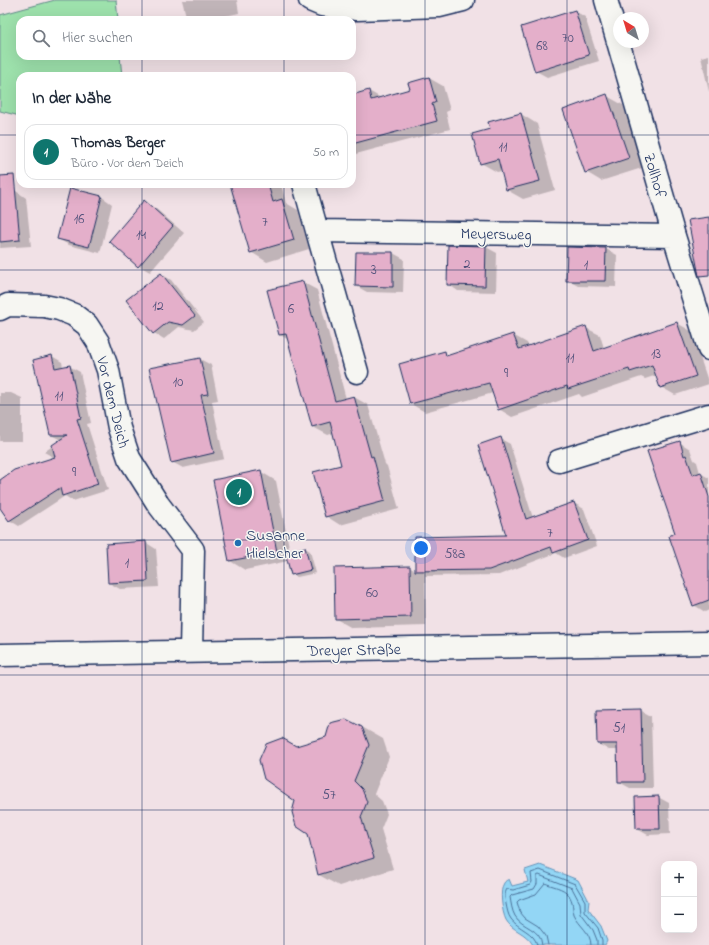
<!DOCTYPE html>
<html lang="de">
<meta charset="utf-8">
<style>
:root{--surface:#fff;--page:#f6f6f7;--text:#1f2937;--muted:#747a83;--line:#e0e1e3;--accent:#0f766e}
body{margin:0;font-family:"Indie Flower",sans-serif;background:var(--page);color:var(--text)}
.controls{position:absolute;right:12px;bottom:12px;display:grid;overflow:hidden;border-radius:8px;box-shadow:0 4px 16px #0002}
.controls button{width:36px;height:36px;display:grid;place-items:center;padding:0;border:0;border-bottom:1px solid var(--line);background:var(--surface);color:var(--text);font:20px sans-serif}
.compass{position:absolute;left:613px;top:12px;width:36px;height:36px;border-radius:50%;background:var(--surface);box-shadow:0 4px 16px #0002;rotate:322deg}
.you{position:absolute;left:421px;top:548px;width:14px;height:14px;margin:-10px;border:3px solid #fff;border-radius:50%;background:#1a73e8;box-shadow:0 0 0 6px #1a73e833}
.badge{display:grid;place-items:center;width:26px;height:26px;border-radius:50%;background:var(--accent);color:#fff;font-size:13px;font-weight:700}
.pin{position:absolute;translate:-50% -50%;border:2px solid #fff;box-shadow:0 1px 4px #0006}
.list{margin:0;padding:0;list-style:none}
h2{display:flex;justify-content:space-between;align-items:center;height:52px;margin:0;padding:0 16px;font-size:17px}
h2 small{font-size:13px;font-weight:400;color:var(--muted)}
.list li{display:grid;grid-template-columns:26px 1fr auto;gap:12px;align-items:center;box-sizing:border-box;height:56px;margin:0 8px 8px;padding:0 8px;border:1px solid var(--line);border-radius:12px}
.list b{display:block;font-size:15px;white-space:nowrap}
.list p{margin:0;font-size:13px;white-space:nowrap;color:var(--muted)}
.list em{font-size:13px;font-style:normal;color:var(--muted)}
.icon{flex:none;width:22px;height:22px;fill:none;stroke:currentColor;stroke-width:2;stroke-linecap:round;stroke-linejoin:round}
.map{position:relative;flex:none;width:709px;height:945px;overflow:hidden}
.search{position:absolute;background:var(--surface);box-shadow:0 4px 16px #0002;left:16px;top:16px;width:340px;height:44px;display:flex;align-items:center;gap:10px;box-sizing:border-box;padding:0 14px;border-radius:12px;color:var(--muted);font-size:15px}
.panel{position:absolute;background:var(--surface);box-shadow:0 4px 16px #0002;left:16px;top:72px;width:340px;height:116px;border-radius:12px}
.map>svg:first-child{display:block}
</style>
<div class="map">
<svg width="709" height="945" viewBox="0 0 709 945">
<rect width="100%" height="100%" fill="#f1e1e6"/>
<filter id="ink" filterUnits="userSpaceOnUse"><feTurbulence type="fractalNoise" baseFrequency=".025" numOctaves="2"/><feDisplacementMap in="SourceGraphic" scale="8" xChannelSelector="R" yChannelSelector="G"/><feConvolveMatrix kernelMatrix="1 2 1 2 8 2 1 2 1" color-interpolation-filters="sRGB"/></filter>
<g filter="url(#ink)">
<path fill="#9de1ac" stroke="#5c8885" d="M55 0H116L118 20H20V56H120L122 76H20V116L0 111V15Z"/>
<path fill="#93d6f5" stroke="#6393b9" d="M540 865 578 880 589 901 588 909 601 926 607 941 605 945H533C526 932 512 931 506 920 502 912 499 890 504 883 505 881 507 880 509 879L512 886 528 882 525 870Z"/>
<path fill="#0003" d="M182 0H237L239 13 207 20H193L186 16Z
M575 11 585 17 599 61 547 77 536 71Z
M709 55V92L701 57Z
M429 78 443 86 450 110 446 112 450 129 352 155V96L369 91 381 98 411 89Z
M607 96 623 105 645 167 601 181 586 172Z
M521 114 537 124 555 190 523 199 507 190 502 171 497 172 481 163 491 130Z
M231 184H281L286 203 298 210 309 249 267 262 251 252Z
M16 191 26 198 31 246 0 248V193Z
M102 197 112 204 100 253 69 245 58 239Z
M144 202 155 208 184 233 150 272 139 266 110 241Z
M449 246 486 247 497 253 496 292 458 291 448 284Z
M606 249 617 255 616 287 578 286 567 280Z
M357 253H393L404 259 403 293 367 292 356 286Z
M161 274 171 280 204 322 194 330 179 327 164 339 154 333Z
M302 282 317 290 346 399 354 397 368 405 385 464 387 466 399 509 340 525 326 516 342 465 334 433 328 435 313 427 289 340 280 335Z
M677 323 691 331 709 384 675 395 661 387 657 375 645 379 641 377 582 397 579 394 512 417 499 409 493 393 425 412 411 404 445 353 450 356 513 335 527 343 529 347 586 328 600 335 604 348Z
M52 356 62 362 63 367 69 366 80 372 91 423 87 424 108 490 73 501 65 496 19 526 9 520 0 507V481L55 458 44 452 61 440 51 435Z
M200 359 211 365 218 400 212 401 224 459 183 468 172 462Z
M0 393H11L22 398V441H0Z
M501 439 510 444 533 518 574 503 584 509 597 546 564 558 556 553 499 575 425 576 426 626 352 628 336 619 409 567 416 571 508 536Z
M679 442 690 449 694 460 697 462 700 473 709 478V610L705 612 694 605 677 534Z
M260 471 276 481 290 552 305 548 310 551 316 573 297 577 292 574 288 561 245 570 230 561Z
M145 542 156 549 159 587 120 589 109 583Z
M640 710 651 716 653 788H630L619 782 618 750H609L598 744Z
M362 727 383 739 389 757 374 794 382 801 387 814 381 829 393 869 339 886 319 875 309 834 296 801V747Z
M658 797 669 803 670 834 648 835 637 829Z"/>
<g fill="none" stroke-linecap="round" stroke-linejoin="round">
<path stroke="#4b729a" stroke-width="1" d="M537 945C535 932 518 929 511 919 508 915 507 909 506 904 505 898 504 894 507 889L513 890 530 885 532 882 531 873 540 870 575 884 585 901V912L598 928 602 940V945
M542 945C541 928 522 928 515 916 512 911 511 903 510 897L512 895 534 889 537 884V876L539 875 572 888 580 903 581 914 593 930 597 940V945
M548 945 546 936 538 926 525 918 520 912 517 902 519 900 536 894 545 883C551 886 564 888 568 894 574 902 572 907 574 915 579 926 591 932 591 945"/>
</g>
<path fill="#e4afca" stroke="#1b2f5e" d="M575 10 589 55 535 72 521 27Z
M429 77 436 102 432 104 437 121 352 144V95L369 90 371 100 410 89 408 83Z
M607 94 629 158 585 173 563 110Z
M521 113 540 181 506 190 498 159 480 164 472 134 490 129 488 122Z
M14 175 20 240 0 242V176Z
M230 184H268L273 202 282 199 294 240 250 253Z
M70 188 102 196 89 247 57 239Z
M144 200 173 226 138 267 109 241Z
M709 217V275L699 276 688 220Z
M448 245 486 246 485 286 447 285Z
M567 247 606 248 605 281H566Z
M356 252H393V287L355 286Z
M161 273 195 316 183 325 168 322 153 334 126 300Z
M303 281 335 401 354 396 371 457 373 456 385 501 325 517 313 472 341 465 330 422 312 427 286 334 279 335 267 290Z
M677 322 696 376 660 388 652 365 630 372 629 369 568 389 567 386 498 410 489 383 410 404 399 364 445 351 446 356 513 334 519 349 586 326 594 351Z
M52 355 55 368 70 365 81 418 77 419 98 484 62 496 60 488 9 521 0 508V480L14 470 55 457 52 445 67 435H50L33 360Z
M200 358 208 394 201 395 214 453 171 463 149 368Z
M501 437 526 519 574 502 588 540 553 553 551 547 489 570 415 571V537L506 535 478 445Z
M680 441 684 456 686 455 693 475 701 472 709 497V600L693 606 669 536 675 533 647 451Z
M261 470 277 552 229 561 213 480Z
M146 541 148 581 108 583 106 544Z
M305 547 311 570 291 575 285 552Z
M410 566 411 617 335 619 334 568Z
M641 709 643 782H618L617 744H597L596 710Z
M346 719 362 727 369 745 354 781 362 789 367 802 361 817 374 858 318 875 308 834 296 826 292 812 295 801 264 779 259 760 266 744 282 738 296 746 326 737 330 723Z
M659 796 660 829H636L635 797Z"/>
<g fill="none" stroke-linecap="round" stroke-linejoin="round">
<g stroke="#1b2f5e" stroke-width="25">
<path id="minor" d="M310 0 322 5 357 9 439 6 463 0
M606 0 674 236 709 349
M304 184 317 231 674 236
M317 231 357 372
M0 309 8 305 44 306 59 309 74 315 87 325 98 342 108 370 119 428 129 458 158 504 193 550 191 651
M559 461 709 415
M0 655 709 643"/>
</g>
<use href="#minor" stroke="#f6f6f2" stroke-width="22"/>
</g>
</g>
<path fill="none" stroke="#1b2f5e" stroke-width="1" stroke-opacity="0.55" d="M142 0V20M284 0V20M425 0V945M567 0V945M142 56V76M284 56V76M0 135H20M352 135H709M142 184V945M284 184V945M0 270H709M0 405H709M0 540H709M0 675H709M0 810H709"/>
<circle fill="#1f6fb2" stroke="#f6f6f2" stroke-width="1.5" cx="238" cy="543" r="4"/>
<g text-anchor="middle" stroke-width="3" stroke-linejoin="round" paint-order="stroke">
<g font-size="14" fill="#4d4f79">
<text x="568" y="42">70</text>
<text x="542" y="50">68</text>
<text x="503" y="151">11</text>
<text x="79" y="223">16</text>
<text x="265" y="226">7</text>
<text x="141" y="239">14</text>
<text x="467" y="268">2</text>
<text x="586" y="269">1</text>
<text x="374" y="274">3</text>
<text x="158" y="310">12</text>
<text x="291" y="313">6</text>
<text x="656" y="358">13</text>
<text x="570" y="362">11</text>
<text x="506" y="377">9</text>
<text x="178" y="386">10</text>
<text x="59" y="400">11</text>
<text x="74" y="476">9</text>
<text x="550" y="537">7</text>
<text x="455" y="558">58a</text>
<text x="127" y="567">1</text>
<text x="372" y="597">60</text>
<text x="619" y="732">51</text>
<text x="329" y="799">57</text>
</g>
<g font-size="16" fill="#1b2f5e" stroke="#f6f6f2">
<text transform="translate(656 175) rotate(74)" y="6">Zollhof</text>
<text transform="translate(496 233) rotate(1)" y="6">Meyersweg</text>
<text transform="translate(114 402) rotate(76)" y="6">Vor dem Deich</text>
<text transform="translate(354 649) rotate(-1)" y="6">Dreyer Straße</text>
</g>
<g font-size="16" fill="#1b2f5e" stroke="#f6f6f2" text-anchor="start">
<text x="246" y="540">Susanne<tspan x="246" dy="18">Hielscher</tspan></text>
</g>
</g>
</svg>
<div class="controls">
<button>+</button>
<button>−</button>
</div>
<svg class="compass" viewBox="-18 -18 36 36"><path d="M0-13l5 13h-10z" fill="#e53935"/><path d="M0 13l5-13h-10z" fill="#747a83"/></svg>
<div class="you"></div>
<div class="pin badge" style="left:239px;top:492px">1</div>
<div class="search"><svg class="icon" aria-label="search" viewBox="0 0 24 24"><circle cx="10" cy="10" r="6"/><path d="M15 15l6 6"/></svg>Hier suchen</div>
<section class="panel">
<h2>In der Nähe<small></small></h2>
<ul class="list">
<li><span class="badge">1</span><div><b>Thomas Berger</b><p>Büro · Vor dem Deich</p></div><em>50 m</em></li>
</ul>
</section>
</div>
